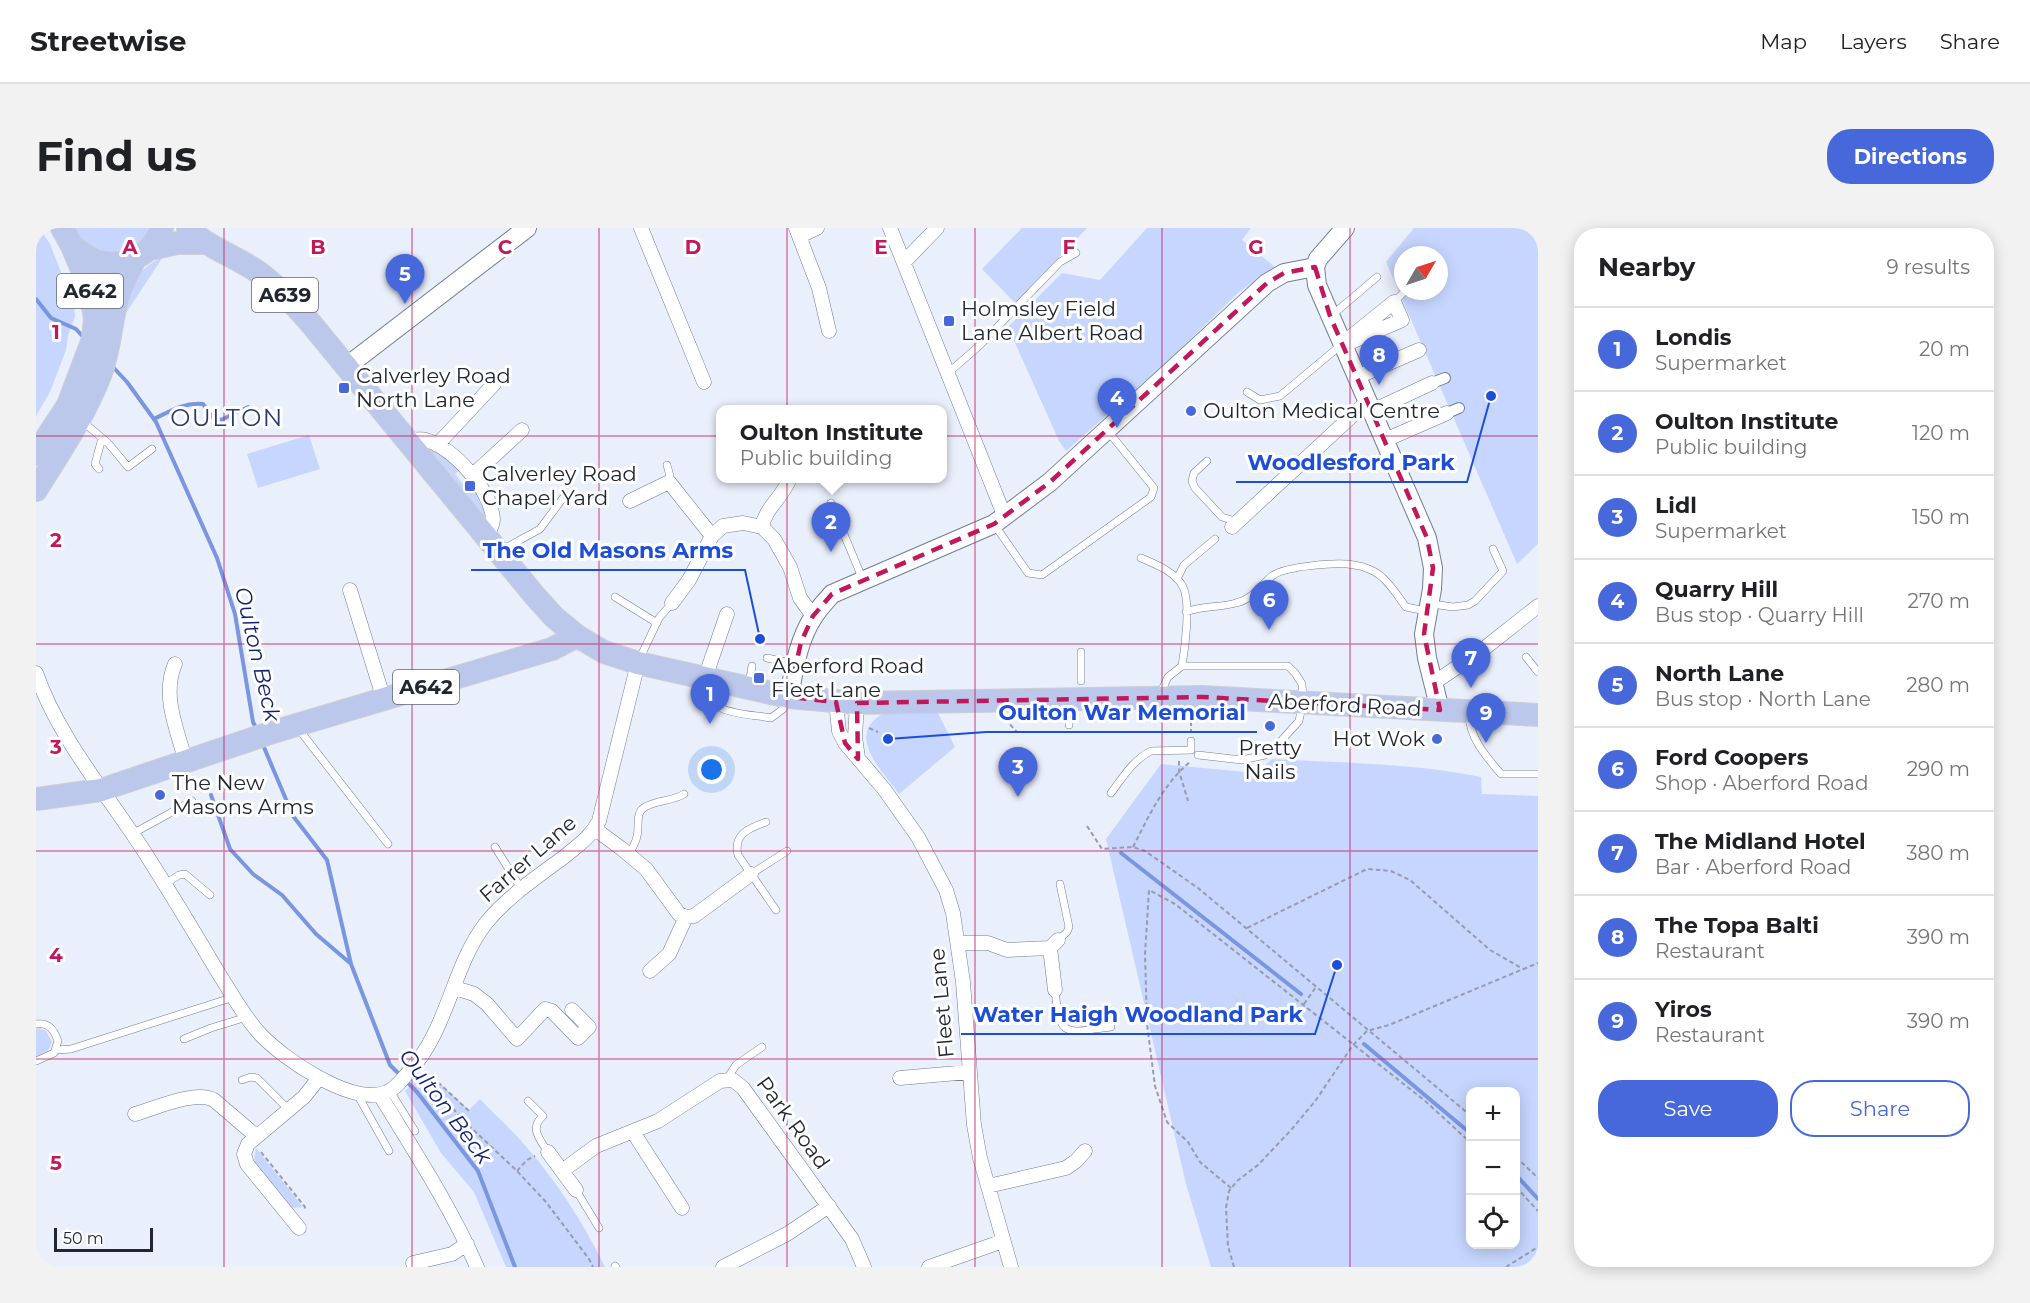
<!DOCTYPE html>
<meta charset="utf-8">
<style>
:root{--surface:#fff;--page:#f2f2f2;--text:#202124;--muted:#757577;--line:#e0e0e0;--accent:#4768db}
body{margin:0;font-family:Montserrat,sans-serif;background:var(--page);color:var(--text)}
.controls{position:absolute;right:18px;bottom:18px;display:grid;overflow:hidden;border-radius:12px;box-shadow:0 3px 15px #0003}
.controls button{width:54px;height:54px;display:grid;place-items:center;padding:0;border:0;border-bottom:2px solid var(--line);background:var(--surface);color:var(--text);font:30px sans-serif}
.compass{position:absolute;left:1358px;top:18px;width:54px;height:54px;border-radius:50%;background:var(--surface);box-shadow:0 3px 15px #0003;rotate:51deg}
.scale{position:absolute;left:18px;bottom:15px;width:99px;box-sizing:border-box;padding-left:6px;border:3px solid #212631;border-top:0;font-size:16px;line-height:21px;white-space:nowrap;color:#212631;-webkit-text-stroke:4px #fff;paint-order:stroke}
.you{position:absolute;left:676px;top:542px;width:21px;height:21px;margin:-15px;border:4px solid #fff;border-radius:50%;background:#1a73e8;box-shadow:0 0 0 9px #1a73e833}
.badge{display:grid;place-items:center;width:39px;height:39px;border-radius:50%;background:var(--accent);color:#fff;font-size:20px;font-weight:700}
.pin{position:absolute;translate:-50% -50px;filter:drop-shadow(0 2px 3px #0008)}
.pin::after{content:'';position:absolute;top:32px;width:21px;height:18px;background:inherit;clip-path:polygon(0 0,100% 0,50% 100%)}
.popup{position:absolute;left:680px;top:177px;width:231px;height:78px;box-sizing:border-box;display:grid;place-content:center;border-radius:12px;background:var(--surface);filter:drop-shadow(0 2px 4px #0005);font-size:20px;white-space:nowrap;color:var(--muted)}
.popup b{font-size:22px;color:var(--text)}
.popup::after{content:'';position:absolute;left:50%;top:100%;margin-left:-12px;border:12px solid transparent;border-top-color:var(--surface)}
.list{margin:0;padding:0;list-style:none}
h2{display:flex;justify-content:space-between;align-items:center;height:78px;margin:0;padding:0 24px;font-size:26px}
h2 small{font-size:20px;font-weight:400;color:var(--muted)}
.list li{display:grid;grid-template-columns:39px 1fr auto;gap:18px;align-items:center;box-sizing:border-box;height:84px;padding:0 24px;border-top:2px solid var(--line)}
.list b{display:block;font-size:22px;white-space:nowrap}
.list p{margin:0;font-size:20px;white-space:nowrap;color:var(--muted)}
.list em{font-size:20px;font-style:normal;color:var(--muted)}
.actions{display:flex;gap:12px;padding:18px 24px}
.actions a{flex:1;padding:14px 0;border:2px solid var(--accent);border-radius:24px;text-align:center;font-size:21px;color:var(--accent)}
.actions .main{background:var(--accent);color:#fff}
.icon{flex:none;width:33px;height:33px;fill:none;stroke:currentColor;stroke-width:2;stroke-linecap:round;stroke-linejoin:round}
.map{position:relative;flex:none;width:1502px;height:1039px;overflow:hidden;border-radius:24px}
header{display:flex;align-items:center;gap:36px;box-sizing:border-box;height:84px;padding:0 30px;background:var(--surface);border-bottom:2px solid var(--line)}
header strong{font-size:28px}
nav{display:flex;gap:33px;margin-inline-start:auto;font-size:21px}
.intro{display:flex;align-items:center;justify-content:space-between;box-sizing:border-box;height:144px;padding:0 36px}
h1{margin:0;font-size:42px}
.button{padding:15px 27px;border-radius:24px;background:var(--accent);color:#fff;font-size:21px;font-weight:700}
main{display:flex;gap:36px;padding:0 36px}
aside{flex:1;background:var(--surface);border-radius:24px;box-shadow:0 3px 15px #0003}
.map>svg:first-child{display:block}
</style>
<header>
<strong>Streetwise</strong>
<nav><a>Map</a><a>Layers</a><a>Share</a></nav>
</header>
<div class="intro"><h1>Find us</h1><a class="button">Directions</a></div>
<main>
<div class="map">
<svg width="1502" height="1039" viewBox="0 0 1502 1039">
<rect width="100%" height="100%" fill="#eaeffc"/>
<path fill="#c6d6fe" fill-rule="evenodd" d="M0 0 8 7 14 16 38 77 39 89 32 107 30 122 14 164 0 188Z
M32 0H116L96 24 60 27Z
M986 0H1051L979 75 946 41Z
M1111 0H1215L1206 12 1239 39 1202 65 1133 132 1030 223 1023 213 972 99 1026 45 1064 52Z
M1378 0H1502V316L1481 336 1350 34ZM1367 27H1403V63H1367Z
M127 29 88 88C89 60 101 41 127 29Z
M273 207 284 241 222 260 211 226Z
M388 217 400 222 424 242 419 246 429 259 435 255 449 281 451 293Z
M901 483 919 519 863 566C846 542 808 507 848 485Z
M1236 531C1306 535 1377 535 1445 549L1446 566 1502 568V1039H1175L1150 956 1070 611 1125 536 1220 545ZM1434 864H1480V1016H1434Z
M3 800 10 803 16 814 12 823 0 828V801Z
M390 843 433 882 444 871C458 886 474 900 487 915 520 952 547 994 569 1039H470L438 964 405 925 369 863Z
M220 920 267 979 255 980 218 934Z"/>
<g fill="none" stroke-linecap="round" stroke-linejoin="round">
<path stroke="#7b96e0" stroke-width="4" d="M0 71 15 90 40 101 49 111
M76 138 91 154 120 194 181 330 199 386 217 494 221 502
M118 191C134 183 149 174 167 176L176 189 185 192 212 179
M227 517 257 588 291 632 315 736 354 837 381 864 442 943 479 1039
M175 567 194 621 217 646 246 667 280 706 314 735
M1085 625 1265 766
M1328 816 1434 905
M1480 947 1502 971"/>
<g stroke="#717c99" stroke-width="8">
<path id="service" d="M1358 74 1369 63
M1295 88 1341 49
M912 145 943 118 1024 34 1040 25
M1211 164 1224 172 1244 168 1305 117
M46 193 72 215 92 239 116 221
M1171 233 1158 245 1156 253 1159 260 1186 289 1202 294
M631 237 634 248 633 254
M63 241 59 236 66 210
M795 275 827 352
M958 296 992 345 1006 347 1115 269 1118 260 1071 202
M464 323 504 301 527 270
M1105 330C1119 336 1140 344 1147 359 1155 375 1149 420 1146 438L1132 449 1124 466
M1141 351 1148 337 1179 311
M579 369 621 395
M1396 376 1417 379 1432 377 1439 373 1467 343 1457 321
M1150 384C1168 377 1183 380 1200 375 1217 371 1224 358 1236 348 1249 338 1302 334 1318 337 1327 338 1340 343 1347 350 1356 358 1363 370 1370 379L1390 383
M1045 424V453
M1490 429 1502 444
M731 430 759 436
M603 432 623 390 636 375
M1146 438H1252L1259 445 1266 456 1267 473 1263 493 1245 513 1229 527 1206 532 1162 527
M669 453C669 488 708 485 735 490L747 481 751 474
M713 456 716 438
M1033 473V497
M1433 487C1434 511 1450 528 1465 546H1502
M261 499 352 616
M1075 565C1087 549 1097 532 1115 523L1155 522V513
M730 594C713 600 697 606 702 627L740 682
M96 606 156 573
M459 619 486 662
M593 626C596 620 600 615 601 608 604 598 598 583 611 578 623 572 637 573 648 566
M715 646 751 623
M129 656 143 647 149 646 174 667
M1022 712 1031 704 1033 699 1024 656
M1019 762C1024 813 1030 804 1075 799
M0 796C13 794 18 802 22 813L18 825 0 833
M148 811 175 800 211 789
M20 822 35 821 198 769
M206 852 215 849 221 850 253 882
M690 852 700 837 726 819
M354 863 379 903
M321 866 353 923
M492 873 507 888C493 900 504 912 512 924
M540 962 563 1000
M579 1038 580 1039"/>
</g>
<g stroke="#717c99" stroke-width="12">
<path id="pedestrian" d="M1396 155 1409 150
M1411 185 1423 180"/>
</g>
<g stroke="#717c99" stroke-width="15">
<path id="minor" d="M605 0 668 154
M760 0 783 60 793 103
M854 0 968 287
M764 8 781 0
M868 34 901 0
M1358 74 1366 92 1315 114 1306 116Z
M1321 149 1383 122
M1336 183 1396 155
M1349 212 1411 185
M371 214C377 212 383 210 390 212 417 219 455 262 457 291 457 298 453 303 450 308
M401 217 458 156
M437 247 486 202
M594 273 633 254 676 308
M726 299C729 280 747 269 754 250
M1196 299 1332 173
M314 362 348 472
M636 375 653 352 676 308 687 298 707 295 726 299 738 311 754 339 764 370 777 388
M139 436C125 468 142 503 150 535
M0 445C24 514 75 570 113 631 137 669 160 707 183 746 196 766 208 789 225 807 248 831 317 879 351 864 359 861 365 853 371 846 413 802 415 740 450 695 471 669 501 649 528 629 541 618 555 609 563 593L602 435
M669 450 691 386
M1396 456 1445 423 1502 378
M800 474 803 503 809 515 848 561 882 609 910 662 917 685 927 754 938 897 944 930 975 1039
M821 475 819 509 822 530
M559 601 586 621 610 641 643 686 650 689 658 688 715 646
M923 715H952L971 722 1014 720 1022 712
M1014 720 1019 762
M614 743 633 726 650 689
M419 760 438 766 451 776 481 811 509 781 516 783 542 810 553 799 536 782
M864 850 933 844
M344 867C378 923 415 979 441 1039
M99 886C120 880 159 862 178 872L220 908
M597 904 646 980
M512 924 540 962
M526 943 560 918 622 893 684 853 697 852 707 860 816 1011 828 1039
M952 958 1030 940 1040 933 1049 923
M263 1000 211 936 208 926 212 916 268 869 283 850
M377 1035 416 1026 431 1016
M687 1039 751 1006 793 978
M893 1039 967 1013"/>
</g>
<g stroke="#717c99" stroke-width="20">
<path id="tertiary" d="M1309 0 1282 31 1279 39 1281 57 1391 310 1397 340 1396 361 1388 406 1391 430 1404 482
M310 139 491 0
M753 469C758 441 762 412 778 388 783 380 790 373 796 366L958 296 1014 254 1231 55 1248 45 1279 39"/>
</g>
<g stroke="#cecfd2" stroke-width="24">
<path id="primary" d="M152 0C172 20 199 28 222 44 241 58 257 75 272 92L499 368 518 389 541 408 568 424 602 435 753 469 821 475 1166 469 1502 487
M36 18C43 23 52 30 60 33 88 42 117 26 126 0
M114 21 141 15H170
M0 226 32 177 57 111 59 90 53 58 36 18 26 0
M0 262C24 224 49 187 65 145 74 120 75 93 82 68 86 55 93 43 99 31
M0 571 65 562 237 504 516 421 541 408"/>
</g>
<path stroke="#979ca8" stroke-width="2" stroke-dasharray="4.5 3" stroke-linecap="butt" d="M1155 486V504
M969 491 981 504
M833 500 842 504
M1143 533V543L1152 573
M1051 598 1066 621 1097 619 1109 623 1162 660 1434 887
M1097 619C1113 588 1127 556 1155 533
M1211 700 1331 641 1355 643 1374 652 1454 722 1487 741
M1268 776 1280 759
M391 844 433 883
M387 847 428 893 481 943 510 974 553 1031 557 1039
M225 924 269 979 268 983
M1480 929 1502 950
M481 943 491 932 499 928
M1480 959 1502 983
M1195 960 1164 934 1152 914 1131 894 1119 858 1111 796 1109 726 1113 662 1139 676 1388 872 1434 914
M1198 1039 1192 1018 1190 980 1193 963 1201 953 1222 937 1256 901 1280 872 1317 817 1331 803 1353 797 1502 735
M1470 1039 1502 1019"/>
<use href="#service" stroke="#fff" stroke-width="7"/>
<use href="#pedestrian" stroke="#fff" stroke-width="10"/>
<use href="#minor" stroke="#fff" stroke-width="14"/>
<use href="#tertiary" stroke="#fff" stroke-width="18"/>
<use href="#primary" stroke="#bbc8ec" stroke-width="22"/>
</g>
<path fill="none" stroke="#c2185b" stroke-width="4.5" stroke-dasharray="12 8" stroke-linejoin="round" d="M1279 39 1294 88 1391 310 1397 340 1388 406 1404 482 1166 469 821 475 822 531 809 515 800 474 753 469 765 414 777 388 796 366 958 296 1014 254 1231 55 1248 45Z"/>
<path fill="none" stroke="#c2185b" stroke-width="1.5" stroke-opacity="0.55" d="M188 0V1039M376 0V1039M563 0V1039M751 0V1039M939 0V1039M1126 0V1039M1314 0V1039M0 208H1502M0 416H1502M0 623H1502M0 831H1502"/>
<g fill="#4768db" stroke="#fff" stroke-width="2">
<rect x="907" y="87" width="12" height="12" rx="3"/>
<rect x="302" y="154" width="12" height="12" rx="3"/>
<circle cx="1155" cy="183" r="6"/>
<rect x="428" y="252" width="12" height="12" rx="3"/>
<rect x="717" y="444" width="12" height="12" rx="3"/>
<circle cx="1234" cy="498" r="6"/>
<circle cx="1401" cy="511" r="6"/>
<circle cx="124" cy="567" r="6"/>
</g>
<g text-anchor="middle" stroke-width="6" stroke-linejoin="round" paint-order="stroke">
<g fill="#fff" stroke="#64676f" stroke-width="1.5">
<rect x="21" y="46" width="66" height="34" rx="4.5"/>
<rect x="216" y="50" width="66" height="34" rx="4.5"/>
<rect x="357" y="442" width="66" height="34" rx="4.5"/>
</g>
<g font-size="20" font-weight="bold" fill="#212631">
<text x="54" y="70">A642</text>
<text x="249" y="74">A639</text>
<text x="390" y="466">A642</text>
</g>
<g font-size="21" fill="#212631" stroke="#fff" text-anchor="start">
<text x="925" y="88">Holmsley Field<tspan x="925" dy="24">Lane Albert Road</tspan></text>
<text x="320" y="155">Calverley Road<tspan x="320" dy="24">North Lane</tspan></text>
<text x="1167" y="190">Oulton Medical Centre</text>
<text x="446" y="253">Calverley Road<tspan x="446" dy="24">Chapel Yard</tspan></text>
<text x="735" y="445">Aberford Road<tspan x="735" dy="24">Fleet Lane</tspan></text>
<text x="1389" y="518" text-anchor="end">Hot Wok</text>
<text x="1234" y="527" text-anchor="middle">Pretty<tspan x="1234" dy="24">Nails</tspan></text>
<text x="136" y="562">The New<tspan x="136" dy="24">Masons Arms</tspan></text>
</g>
<g font-size="21" fill="#212631" stroke="#fff">
<text transform="translate(1309 477) rotate(3)" y="7">Aberford Road</text>
<text transform="translate(492 631) rotate(-41)" y="7">Farrer Lane</text>
<text transform="translate(906 775) rotate(-95)" y="7">Fleet Lane</text>
<text transform="translate(757 895) rotate(54)" y="7">Park Road</text>
</g>
<g font-size="22" font-style="italic" fill="#111f73" stroke="#fff">
<text transform="translate(222 426) rotate(77)" y="8">Oulton Beck</text>
<text transform="translate(410 878) rotate(53)" y="8">Oulton Beck</text>
</g>
<g font-size="24" letter-spacing="1.5" fill="#283972" stroke="#fff">
<text x="191" y="198">OULTON</text>
</g>
</g>
<g font-size="20" text-anchor="middle" font-weight="bold" fill="#c2185b" stroke="#fff" stroke-width="6" stroke-linejoin="round" paint-order="stroke">
<text x="94" y="26">A</text>
<text x="282" y="26">B</text>
<text x="469" y="26">C</text>
<text x="657" y="26">D</text>
<text x="845" y="26">E</text>
<text x="1033" y="26">F</text>
<text x="1220" y="26">G</text>
<text x="20" y="111">1</text>
<text x="20" y="319">2</text>
<text x="20" y="526">3</text>
<text x="20" y="734">4</text>
<text x="20" y="942">5</text>
</g>
<path fill="none" stroke="#1d4ed8" stroke-width="2" d="M1455 168L1431 254H1200M724 411L709 342H435M852 511L950 504H1221M1301 737L1279 806H925"/>
<g fill="#1d4ed8" stroke="#fff" stroke-width="2">
<circle cx="1455" cy="168" r="6"/>
<circle cx="724" cy="411" r="6"/>
<circle cx="852" cy="511" r="6"/>
<circle cx="1301" cy="737" r="6"/>
</g>
<g font-size="22" text-anchor="middle" font-weight="bold" fill="#1d4ed8" stroke="#fff" stroke-width="6" stroke-linejoin="round" paint-order="stroke">
<text x="1315" y="242">Woodlesford Park</text>
<text x="572" y="330">The Old Masons Arms</text>
<text x="1086" y="492">Oulton War Memorial</text>
<text x="1102" y="794">Water Haigh Woodland Park</text>
</g>
</svg>
<div class="controls">
<button>+</button>
<button>−</button>
<button><svg class="icon" aria-label="locate" viewBox="0 0 24 24"><circle cx="12" cy="12" r="6"/><path d="M12 2v4M12 18v4M2 12h4M18 12h4"/></svg></button>
</div>
<svg class="compass" viewBox="-18 -18 36 36"><path d="M0-13l5 13h-10z" fill="#e53935"/><path d="M0 13l5-13h-10z" fill="#757577"/></svg>
<div class="scale">50 m</div>
<div class="you"></div>
<div class="pin badge" style="left:674px;top:496px">1</div>
<div class="pin badge" style="left:795px;top:324px">2</div>
<div class="popup"><b>Oulton Institute</b>Public building</div>
<div class="pin badge" style="left:982px;top:569px">3</div>
<div class="pin badge" style="left:1081px;top:200px">4</div>
<div class="pin badge" style="left:369px;top:76px">5</div>
<div class="pin badge" style="left:1233px;top:402px">6</div>
<div class="pin badge" style="left:1435px;top:460px">7</div>
<div class="pin badge" style="left:1343px;top:157px">8</div>
<div class="pin badge" style="left:1450px;top:515px">9</div>
</div>
<aside>
<h2>Nearby<small>9 results</small></h2>
<ul class="list">
<li><span class="badge">1</span><div><b>Londis</b><p>Supermarket</p></div><em>20 m</em></li>
<li><span class="badge">2</span><div><b>Oulton Institute</b><p>Public building</p></div><em>120 m</em></li>
<li><span class="badge">3</span><div><b>Lidl</b><p>Supermarket</p></div><em>150 m</em></li>
<li><span class="badge">4</span><div><b>Quarry Hill</b><p>Bus stop · Quarry Hill</p></div><em>270 m</em></li>
<li><span class="badge">5</span><div><b>North Lane</b><p>Bus stop · North Lane</p></div><em>280 m</em></li>
<li><span class="badge">6</span><div><b>Ford Coopers</b><p>Shop · Aberford Road</p></div><em>290 m</em></li>
<li><span class="badge">7</span><div><b>The Midland Hotel</b><p>Bar · Aberford Road</p></div><em>380 m</em></li>
<li><span class="badge">8</span><div><b>The Topa Balti</b><p>Restaurant</p></div><em>390 m</em></li>
<li><span class="badge">9</span><div><b>Yiros</b><p>Restaurant</p></div><em>390 m</em></li>
</ul>
<div class="actions"><a class="main">Save</a><a>Share</a></div>
</aside>
</main>
